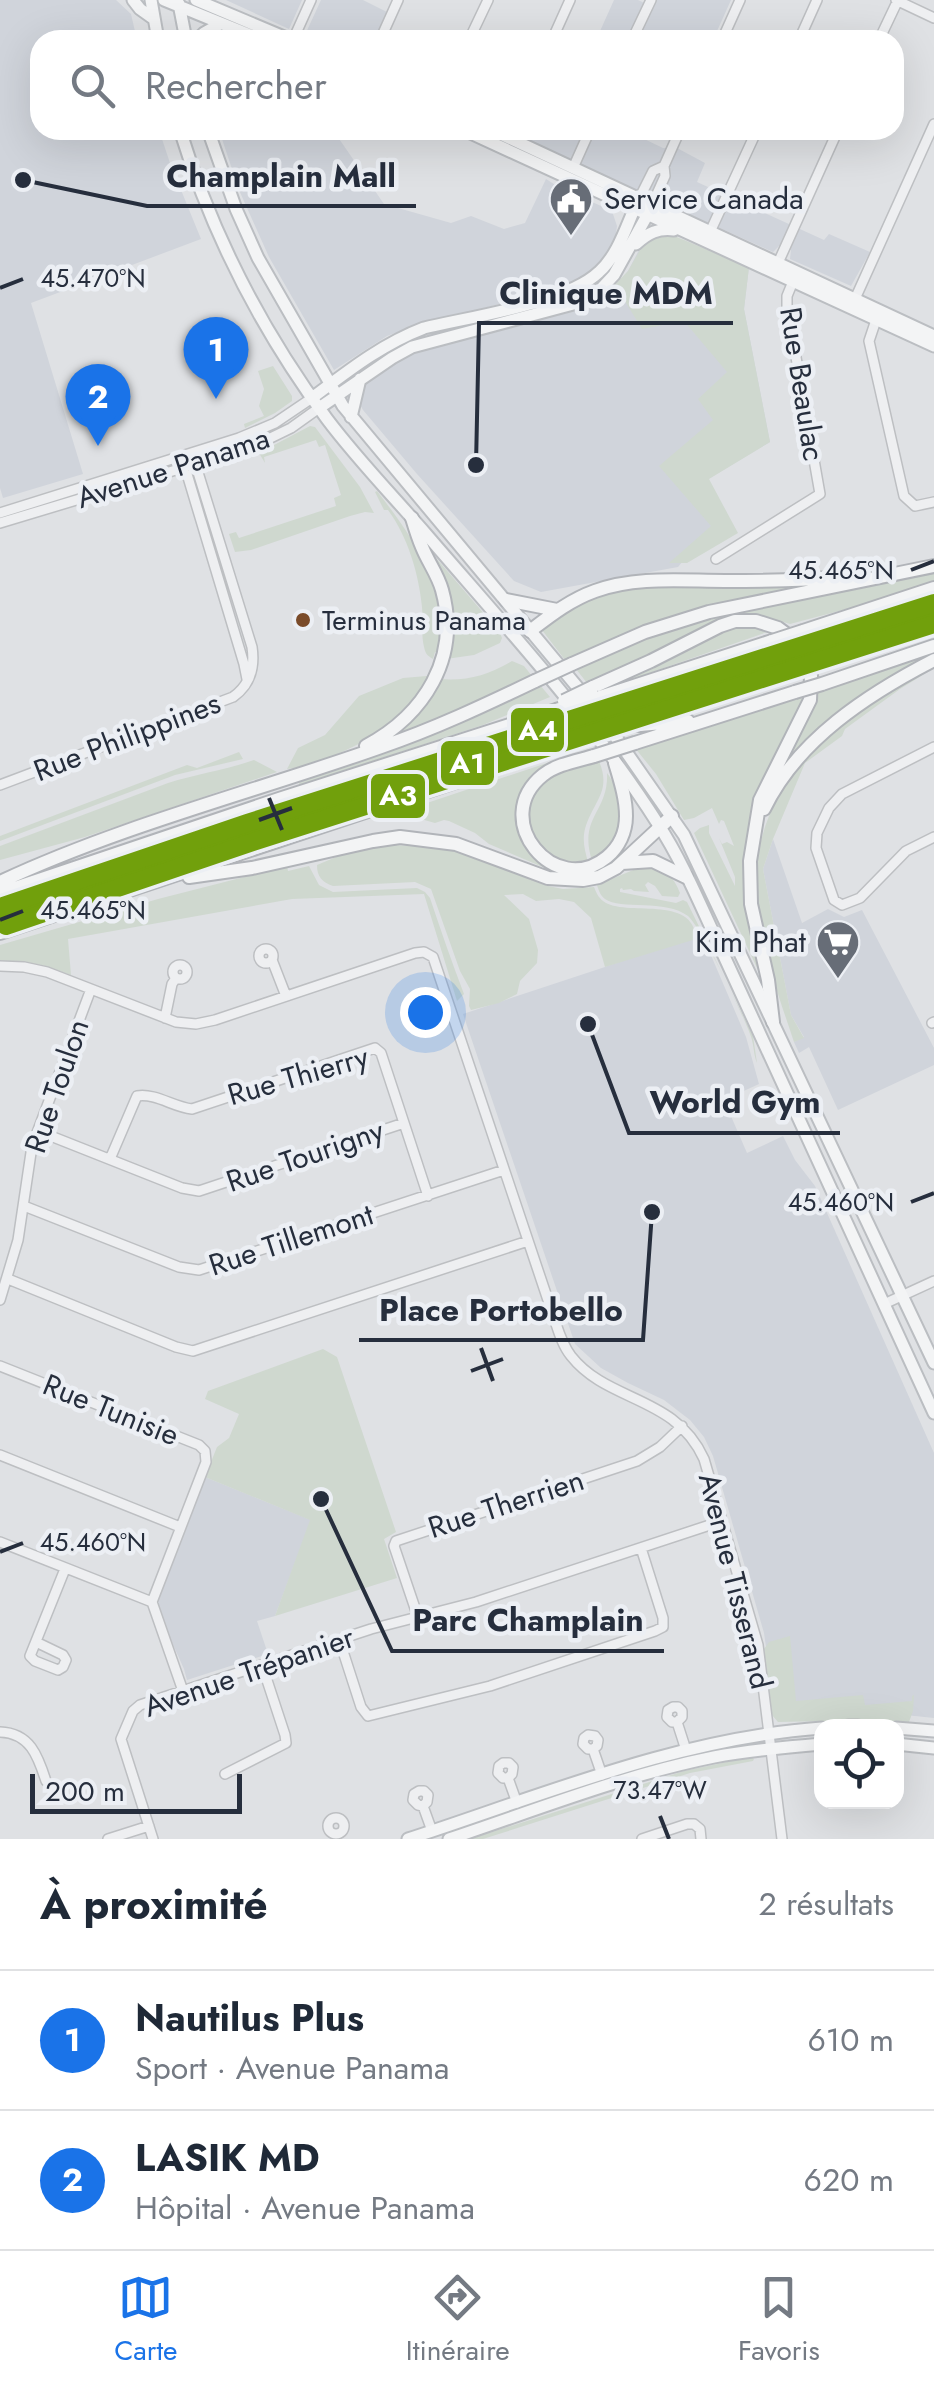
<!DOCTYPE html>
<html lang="fr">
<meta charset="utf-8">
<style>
:root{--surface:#fff;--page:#f6f6f7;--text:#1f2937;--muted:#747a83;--line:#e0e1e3;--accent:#1a73e8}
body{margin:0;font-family:Jost,sans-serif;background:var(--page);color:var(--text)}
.controls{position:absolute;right:30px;bottom:30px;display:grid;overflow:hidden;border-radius:20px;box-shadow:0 10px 40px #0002}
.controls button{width:90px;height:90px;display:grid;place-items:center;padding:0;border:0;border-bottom:2px solid var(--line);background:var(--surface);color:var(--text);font:50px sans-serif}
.scale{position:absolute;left:30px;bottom:25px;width:212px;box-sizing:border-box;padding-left:10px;border:5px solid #262e3d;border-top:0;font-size:28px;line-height:35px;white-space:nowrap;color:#262e3d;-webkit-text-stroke:8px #eceff4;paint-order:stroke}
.you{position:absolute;left:425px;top:1012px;width:35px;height:35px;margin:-25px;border:8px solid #fff;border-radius:50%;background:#1a73e8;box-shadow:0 0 0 15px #1a73e833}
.badge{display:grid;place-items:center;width:65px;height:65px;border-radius:50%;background:var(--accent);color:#fff;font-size:32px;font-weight:700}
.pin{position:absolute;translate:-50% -82px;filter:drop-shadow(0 2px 5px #0008)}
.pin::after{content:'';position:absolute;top:52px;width:35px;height:30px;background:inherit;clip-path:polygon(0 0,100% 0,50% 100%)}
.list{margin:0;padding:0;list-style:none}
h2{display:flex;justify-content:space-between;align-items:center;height:130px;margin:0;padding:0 40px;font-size:42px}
h2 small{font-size:32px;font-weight:400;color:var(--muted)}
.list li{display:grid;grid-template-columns:65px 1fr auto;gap:30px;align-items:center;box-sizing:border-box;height:140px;padding:0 40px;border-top:2px solid var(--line)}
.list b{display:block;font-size:38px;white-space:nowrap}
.list p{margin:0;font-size:32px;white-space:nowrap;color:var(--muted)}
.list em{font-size:32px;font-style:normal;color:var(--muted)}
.icon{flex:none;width:55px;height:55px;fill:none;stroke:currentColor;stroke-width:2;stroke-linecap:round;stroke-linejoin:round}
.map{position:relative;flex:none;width:934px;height:1839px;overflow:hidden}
.search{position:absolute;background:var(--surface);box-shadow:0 10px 40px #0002;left:30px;right:30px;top:30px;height:110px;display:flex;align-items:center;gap:25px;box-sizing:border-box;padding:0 35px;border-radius:30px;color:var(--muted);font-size:38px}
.sheet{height:410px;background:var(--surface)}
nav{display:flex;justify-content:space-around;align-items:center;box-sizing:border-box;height:140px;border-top:2px solid var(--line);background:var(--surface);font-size:28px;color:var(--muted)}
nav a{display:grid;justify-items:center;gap:5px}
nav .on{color:var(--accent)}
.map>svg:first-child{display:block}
</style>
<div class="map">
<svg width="934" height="1839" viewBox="0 0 934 1839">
<rect width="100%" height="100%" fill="#dfe1e4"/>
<path fill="#d0d4db" d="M0 0H116L131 14 137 40H40V130H159L170 163 201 239 31 303 83 474 3 498 0 488Z
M226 0H302L289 29Z
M321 0H363L389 13 375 40H311L304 37Z
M614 0H638L653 7 656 0H731L713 40 685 30 681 40H596Z
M219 130H333L384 204 451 223 471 216 504 229 525 223 546 179 557 186 612 211 617 226 615 241 603 262 590 275 569 286 414 326 387 336 334 370 269 257 239 190Z
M518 130H594L602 133 604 130H640L638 136 663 148H677L705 163 697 182 824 240 829 234 870 252 851 286 790 259 791 250 779 246 773 252 516 136Z
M640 248 715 254 749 267 744 309 770 442 708 479 712 526 678 567 541 592 514 581 417 474 363 410 359 403 363 384 395 362 415 352 574 311 592 303 613 289 628 271Z
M934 596V615L815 654 814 652 789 659 790 662 374 800 0 920V900L635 693 782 646 785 649 809 641 808 638Z
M773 839 802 923 828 909 844 917 862 910 934 1048V1065L838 1110 809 1047 799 1053 794 1042 804 1037 791 1015 763 869Z
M701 932 746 1037 759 1084 724 1100 747 1153 783 1136 795 1160 815 1186 934 1453V1718L896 1714 776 1715 764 1633 713 1456 704 1437 690 1420 664 1400 628 1383 601 1368 575 1344 463 1014 605 967Z
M205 1477 311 1520 275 1616 257 1621 268 1654 187 1680 184 1669 153 1600Z"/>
<path fill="#cfd8cf" d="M660 234 672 235 749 267 744 309 770 442 709 479 738 533 687 563H669L711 526 659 466 713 420 698 399 727 372 684 321 642 329 618 290 609 298 604 296 628 271 644 243Z
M273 366 292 396V401L275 413 245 428 244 424 264 416 259 406 264 389 258 371Z
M310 426 315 427 360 487 374 513 365 512 350 516 251 550 235 552 229 534 236 532 239 538 336 506 334 498 341 495 325 445 319 447 316 440 264 457 265 463 259 453Z
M377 491C414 539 450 589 438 652H435L433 659C427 655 426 655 424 647 421 635 423 620 422 607 419 575 408 537 388 510H384L375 492Z
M436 558 499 631 502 638 500 643 474 655 446 659 433 559Z
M934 572V582L854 607 790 624 760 615 742 614 727 618 657 653 587 683 576 669 641 639 733 610Z
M809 583 810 587 657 623 565 660 542 630 545 626 576 604 598 594 632 586Z
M741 625 773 630 632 679 631 676 717 633Z
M934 652V657L786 766 783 763 806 723 817 692Z
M512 661 524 666 532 676 398 736 396 732 440 679C468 681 488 675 512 661Z
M934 666V668L900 689 845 729 842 736 805 763 773 839 763 869 791 1015 804 1038 794 1042C776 988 754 928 757 871 761 771 855 709 934 666Z
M427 676 429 678C422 688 415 701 406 710 381 737 324 764 287 769L298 748 325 735 359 696 403 678Z
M540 685 550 697 483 725 299 785V782L384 751Z
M806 696C777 758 741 814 744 885 746 913 755 942 760 969L758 970 694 833 700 828 709 825V833L735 886V877L719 838 722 844 727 842 734 846 724 821 721 820 719 824 712 808 694 818 684 820 656 774 635 748Z
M589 749 592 753 556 763 519 810 552 871 489 844 475 833 449 821 444 820 435 823 414 817 427 803Z
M239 752 243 759 175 775 0 841V836L187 765 197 768Z
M598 759C613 791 593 801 585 829 582 841 585 851 588 862 540 873 506 813 546 780 560 768 581 764 598 759Z
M254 760 277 772 85 837 0 860V846L168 783C196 774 226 770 254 760Z
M607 773C623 794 628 831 606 852 602 856 596 858 592 861 578 817 609 812 607 773Z
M393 845 436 847 457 852 548 886 563 889 594 887C596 892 598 897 603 901 625 918 694 893 696 939L605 967 591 918 574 902 559 899 536 901 523 894 504 895 529 919 538 950 537 963 520 981 517 994 499 1003 471 1010 469 1006 470 989 460 971 431 889 415 882 333 886C322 882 317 877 317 865L348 852Z
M287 866 288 871 309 866 319 885 333 892 417 888 425 892 430 898C441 931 452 963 464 994L457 1001 424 894 292 899 68 939 71 975 42 965 0 960V945L158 899Z
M643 866C662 866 674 876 680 893L678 897 662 896 655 886 648 882 645 885 649 892 634 891 631 889 623 890 622 888 620 889V892L676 903 683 900 687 902 753 1036 757 1063C754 1056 754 1048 752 1040 747 1021 701 927 688 916 666 899 620 910 605 899 600 895 599 891 597 885Z
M323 1349 337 1357 396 1532 384 1539 397 1578 275 1616 310 1520 205 1477 217 1447 229 1438 239 1414 205 1399 208 1391Z
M790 1636 796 1701 863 1695 865 1705 912 1701V1696L914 1695 913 1711 909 1722 877 1720 778 1722 772 1715 764 1649 769 1642Z
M751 1757 754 1759 753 1761 690 1773 483 1839H470L684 1771Z"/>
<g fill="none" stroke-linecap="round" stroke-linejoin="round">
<g stroke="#bdbfc2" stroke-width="12">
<path id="minor" d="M896 0 934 18
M293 40 311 0
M380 40 398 0
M469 40 488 0
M552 40 570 0
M632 40 651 0
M722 40 740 0
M799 40 817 0
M879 40 898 0
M573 168 590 130
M639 199 653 171 664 166
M652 205 665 176 664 166 680 130
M710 232 757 130
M778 263 838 130
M855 299 934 124
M878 314 869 341 904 496 915 506 934 502
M184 464 244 664 247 679
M0 513 239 438 275 423 312 398
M0 523 252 447 291 428 319 408
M716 559 820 494 787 306V296L794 279
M934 747 842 794 829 808 817 833 816 848 834 900 842 905 860 898 906 851 934 837
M0 785 233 697C250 685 255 667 252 647L192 453
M259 956a7 7 0 1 1 14 0a7 7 0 1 1-14 0Z
M272 960 286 996
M173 972a7 7 0 1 1 14 0a7 7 0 1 1-14 0Z
M0 966 24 967 47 972 176 1022 196 1024 215 1020 415 953 424 952 433 957 555 1321C559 1333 563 1346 571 1356 608 1403 675 1395 704 1459L758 1645 782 1839
M165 1018 172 984 176 978
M932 1023 934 1022
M38 1131 182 1188 199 1191 404 1123
M110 1159 137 1096C156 1093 173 1107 192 1109L375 1048 381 1053 428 1196
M24 1206 179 1267 199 1270 504 1170
M8 1279 176 1347 193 1351 528 1241
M0 1300 18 1240 32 1146 91 989
M884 1304 934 1281
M0 1366 199 1445 205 1451 206 1462 152 1602 183 1691
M0 1455 180 1527
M0 1542 152 1602
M418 1617 394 1546 396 1541 637 1461 660 1447 682 1426
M339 1639 361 1707 368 1716 490 1686 655 1631 663 1627V1618L641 1548
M36 1642 63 1655 66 1660 63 1667 58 1670 35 1661 30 1656 65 1569
M677 1722H672L667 1717 668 1710 673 1707H678L682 1711V1717L677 1722 686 1750
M0 1732C30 1733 38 1756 46 1781
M593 1749H588L583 1744 584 1738 588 1735 595 1736 598 1740 597 1746 593 1749 602 1775
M225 1774 286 1743 285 1735 262 1665
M508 1778H503L498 1773 499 1766 503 1763H509L513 1767 512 1774 508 1778 517 1803
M423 1806 418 1805 413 1800 414 1794 419 1791H424L428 1795 427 1802 423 1806 432 1831
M328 1826a8 8 0 1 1 16 0a8 8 0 1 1-16 0Z
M108 1839 149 1826
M153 1839 121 1739 133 1711 140 1705 371 1629 476 1602 722 1521
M642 1839 687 1824H694L700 1829 701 1839"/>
</g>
<g stroke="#bbbec2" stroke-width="15">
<path id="major" d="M133 0 140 9 154 19
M151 0 158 40
M164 0 262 40
M196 0 291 40
M179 4 186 40
M197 40 204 33 220 24
M180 130C212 234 262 331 327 419 357 459 393 496 426 534 506 627 592 720 658 824 680 858 696 895 713 932L934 1413
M208 130 236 209 258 258 343 406 599 713 684 835 934 1363
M464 130 934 346
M492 130 934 336
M636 244C648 233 658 228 674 230
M312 398C348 371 382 344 424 328 470 317 567 303 599 272 618 255 626 227 636 205
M319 408 392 358 412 347 577 303 600 290 614 275 649 212
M351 417 360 379
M848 1726H858
M896 1728 934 1731
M896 1744 934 1748
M408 1839C543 1795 679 1738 822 1728
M449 1839C536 1810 624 1775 714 1757 750 1750 786 1747 822 1744"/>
</g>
<g stroke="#b1b4b9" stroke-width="16">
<path id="highway" d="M506 600 557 610
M530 631C551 615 570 600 595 591 636 576 682 581 725 581 766 581 807 580 848 577
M803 631 934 588
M820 659 934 622
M572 664 645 632 709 612 934 566
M822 684 934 646
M593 687 651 661 720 626 735 621H756L778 628 797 642 805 654 811 676 810 700 760 800 750 861 751 904 768 980 773 1022
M600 697 772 641
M639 725 688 721
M623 726 789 669
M635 743 795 692
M366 746C424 715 461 658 442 590 438 575 428 562 422 547 418 538 415 528 412 518
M594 756C577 761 557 764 543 775 488 819 555 900 607 857 619 847 626 832 626 816 626 798 620 780 615 763
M764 809C797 740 868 694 934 660
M622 863 653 861 686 877
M189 877 252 868 373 841 400 837 456 844 548 878 583 880 599 877 616 868 672 816
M0 882C122 825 254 792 381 747 434 729 485 705 535 681
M0 893 279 799 556 710
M0 933 582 740"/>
</g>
<use href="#minor" stroke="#eeeff1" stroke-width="9"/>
<use href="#major" stroke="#f3f4f5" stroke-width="11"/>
<use href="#highway" stroke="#f3f4f5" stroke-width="12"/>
<g stroke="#b1b4b9" stroke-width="16" stroke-linecap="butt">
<path id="highway-bridge" d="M772 641 803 631
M789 669 820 659
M535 681 572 664
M795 692 822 684
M564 701 593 687
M556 710 600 697
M582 740 623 726
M594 756 635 743"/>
</g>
<use href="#highway-bridge" stroke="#f3f4f5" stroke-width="12"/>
<g stroke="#eceff4" stroke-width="25">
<path id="rail-1" d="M0 915 333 810 573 726 934 609"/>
</g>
<g stroke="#eceff4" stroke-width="25">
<path id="rail-2" d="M0 907 247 823 934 603"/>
</g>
<g stroke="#eceff4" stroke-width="25">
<path id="rail-3" d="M6 926 253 842 934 624"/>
</g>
<use href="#rail-1" stroke="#71a00c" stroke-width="18"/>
<use href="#rail-2" stroke="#71a00c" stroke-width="18"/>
<use href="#rail-3" stroke="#71a00c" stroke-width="18"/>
</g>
<path fill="none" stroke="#262e3d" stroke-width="4" d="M0 288 23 279M911 570 934 561M269 798 282 830M259 820 292 808M0 920 23 911M911 1202 934 1193M481 1348 493 1381M471 1371 503 1359M0 1552 23 1543M660 1816 669 1839"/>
<defs>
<g id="civic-pin" transform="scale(2.25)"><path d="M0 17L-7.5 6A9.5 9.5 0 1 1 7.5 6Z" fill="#676d77" stroke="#eceff4"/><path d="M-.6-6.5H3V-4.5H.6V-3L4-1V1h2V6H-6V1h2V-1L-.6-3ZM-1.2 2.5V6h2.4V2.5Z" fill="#fff"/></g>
<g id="supermarket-pin" transform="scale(2.25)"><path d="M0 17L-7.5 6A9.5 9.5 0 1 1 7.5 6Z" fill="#676d77" stroke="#eceff4"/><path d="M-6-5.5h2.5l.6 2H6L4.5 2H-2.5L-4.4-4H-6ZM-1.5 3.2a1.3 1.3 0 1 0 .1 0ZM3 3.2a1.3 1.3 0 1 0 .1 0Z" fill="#fff"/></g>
</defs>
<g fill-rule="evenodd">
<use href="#civic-pin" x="571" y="199"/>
<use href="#supermarket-pin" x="838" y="942"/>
</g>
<circle fill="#7a4b2a" stroke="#eceff4" stroke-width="4" cx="303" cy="620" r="9"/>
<g text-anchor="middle" stroke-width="9" stroke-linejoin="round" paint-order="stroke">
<g font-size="28" fill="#262e3d" stroke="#eceff4" text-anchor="start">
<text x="322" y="630">Terminus Panama</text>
</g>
<g font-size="30" fill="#262e3d" stroke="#eceff4" text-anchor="start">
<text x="604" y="209">Service Canada</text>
<text x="806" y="952" text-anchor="end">Kim Phat</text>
</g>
<g font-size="30" fill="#262e3d" stroke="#eceff4">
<text transform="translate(802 384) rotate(81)" y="10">Rue Beaulac</text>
<text transform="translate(173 468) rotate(-18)" y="10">Avenue Panama</text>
<text transform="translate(127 737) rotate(-21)" y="10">Rue Philippines</text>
<text transform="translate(298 1076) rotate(-16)" y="10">Rue Thierry</text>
<text transform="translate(57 1086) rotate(-71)" y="10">Rue Toulon</text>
<text transform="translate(305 1156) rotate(-19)" y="10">Rue Tourigny</text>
<text transform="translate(291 1240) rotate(-18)" y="10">Rue Tillemont</text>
<text transform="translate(111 1410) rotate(22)" y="10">Rue Tunisie</text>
<text transform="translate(506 1504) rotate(-18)" y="10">Rue Therrien</text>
<text transform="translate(735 1581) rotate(76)" y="10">Avenue Tisserand</text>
<text transform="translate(249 1672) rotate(-19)" y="10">Avenue Trépanier</text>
</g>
</g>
<g font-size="25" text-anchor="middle" fill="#262e3d" stroke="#eceff4" stroke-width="9" stroke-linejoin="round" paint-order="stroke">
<text x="93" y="287">45.470°N</text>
<text x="841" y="579">45.465°N</text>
<text x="93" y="919">45.465°N</text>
<text x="841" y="1211">45.460°N</text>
<text x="93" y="1551">45.460°N</text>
<text x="660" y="1799">73.47°W</text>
</g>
<path fill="none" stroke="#262e3d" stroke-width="4" d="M23 180L147 206H416M476 465L479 323H733M588 1024L629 1133H840M652 1212L643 1340H359M321 1499L392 1651H664"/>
<g fill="#262e3d" stroke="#eceff4" stroke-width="4">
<circle cx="23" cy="180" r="10"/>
<circle cx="476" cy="465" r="10"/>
<circle cx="588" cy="1024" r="10"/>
<circle cx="652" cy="1212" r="10"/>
<circle cx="321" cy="1499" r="10"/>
</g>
<g font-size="32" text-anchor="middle" font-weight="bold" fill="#262e3d" stroke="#eceff4" stroke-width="9" stroke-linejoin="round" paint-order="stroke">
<text x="281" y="187">Champlain Mall</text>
<text x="606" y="304">Clinique MDM</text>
<text x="735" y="1113">World Gym</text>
<text x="501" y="1321">Place Portobello</text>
<text x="528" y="1631">Parc Champlain</text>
</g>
<g stroke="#eceff4" stroke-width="4">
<rect x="509" y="706" width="57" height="48" rx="10" fill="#71a00c"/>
<rect x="439" y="739" width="57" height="48" rx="10" fill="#71a00c"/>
<rect x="369" y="772" width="58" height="48" rx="10" fill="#71a00c"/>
</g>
<g font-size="28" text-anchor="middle" font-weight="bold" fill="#fff">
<text x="538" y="740">A4</text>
<text x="467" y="773">A1</text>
<text x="398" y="805">A3</text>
</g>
</svg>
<div class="controls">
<button><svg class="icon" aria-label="locate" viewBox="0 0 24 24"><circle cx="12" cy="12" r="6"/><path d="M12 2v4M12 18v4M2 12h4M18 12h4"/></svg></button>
</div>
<div class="scale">200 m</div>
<div class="you"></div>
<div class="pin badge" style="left:216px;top:399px">1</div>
<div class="pin badge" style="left:98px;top:446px">2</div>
<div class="search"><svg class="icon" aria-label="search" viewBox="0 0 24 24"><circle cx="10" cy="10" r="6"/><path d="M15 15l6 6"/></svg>Rechercher</div>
</div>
<section class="sheet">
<h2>À proximité<small>2 résultats</small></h2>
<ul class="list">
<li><span class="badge">1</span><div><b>Nautilus Plus</b><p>Sport · Avenue Panama</p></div><em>610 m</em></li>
<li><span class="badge">2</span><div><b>LASIK MD</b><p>Hôpital · Avenue Panama</p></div><em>620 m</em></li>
</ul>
</section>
<nav>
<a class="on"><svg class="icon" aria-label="map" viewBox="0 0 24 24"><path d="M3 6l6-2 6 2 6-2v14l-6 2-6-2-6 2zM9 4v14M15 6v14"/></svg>Carte</a>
<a><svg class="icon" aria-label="directions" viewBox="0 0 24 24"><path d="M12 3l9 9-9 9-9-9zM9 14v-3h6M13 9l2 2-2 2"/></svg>Itinéraire</a>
<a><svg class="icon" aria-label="saved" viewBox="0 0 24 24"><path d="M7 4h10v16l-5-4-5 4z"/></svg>Favoris</a>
</nav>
